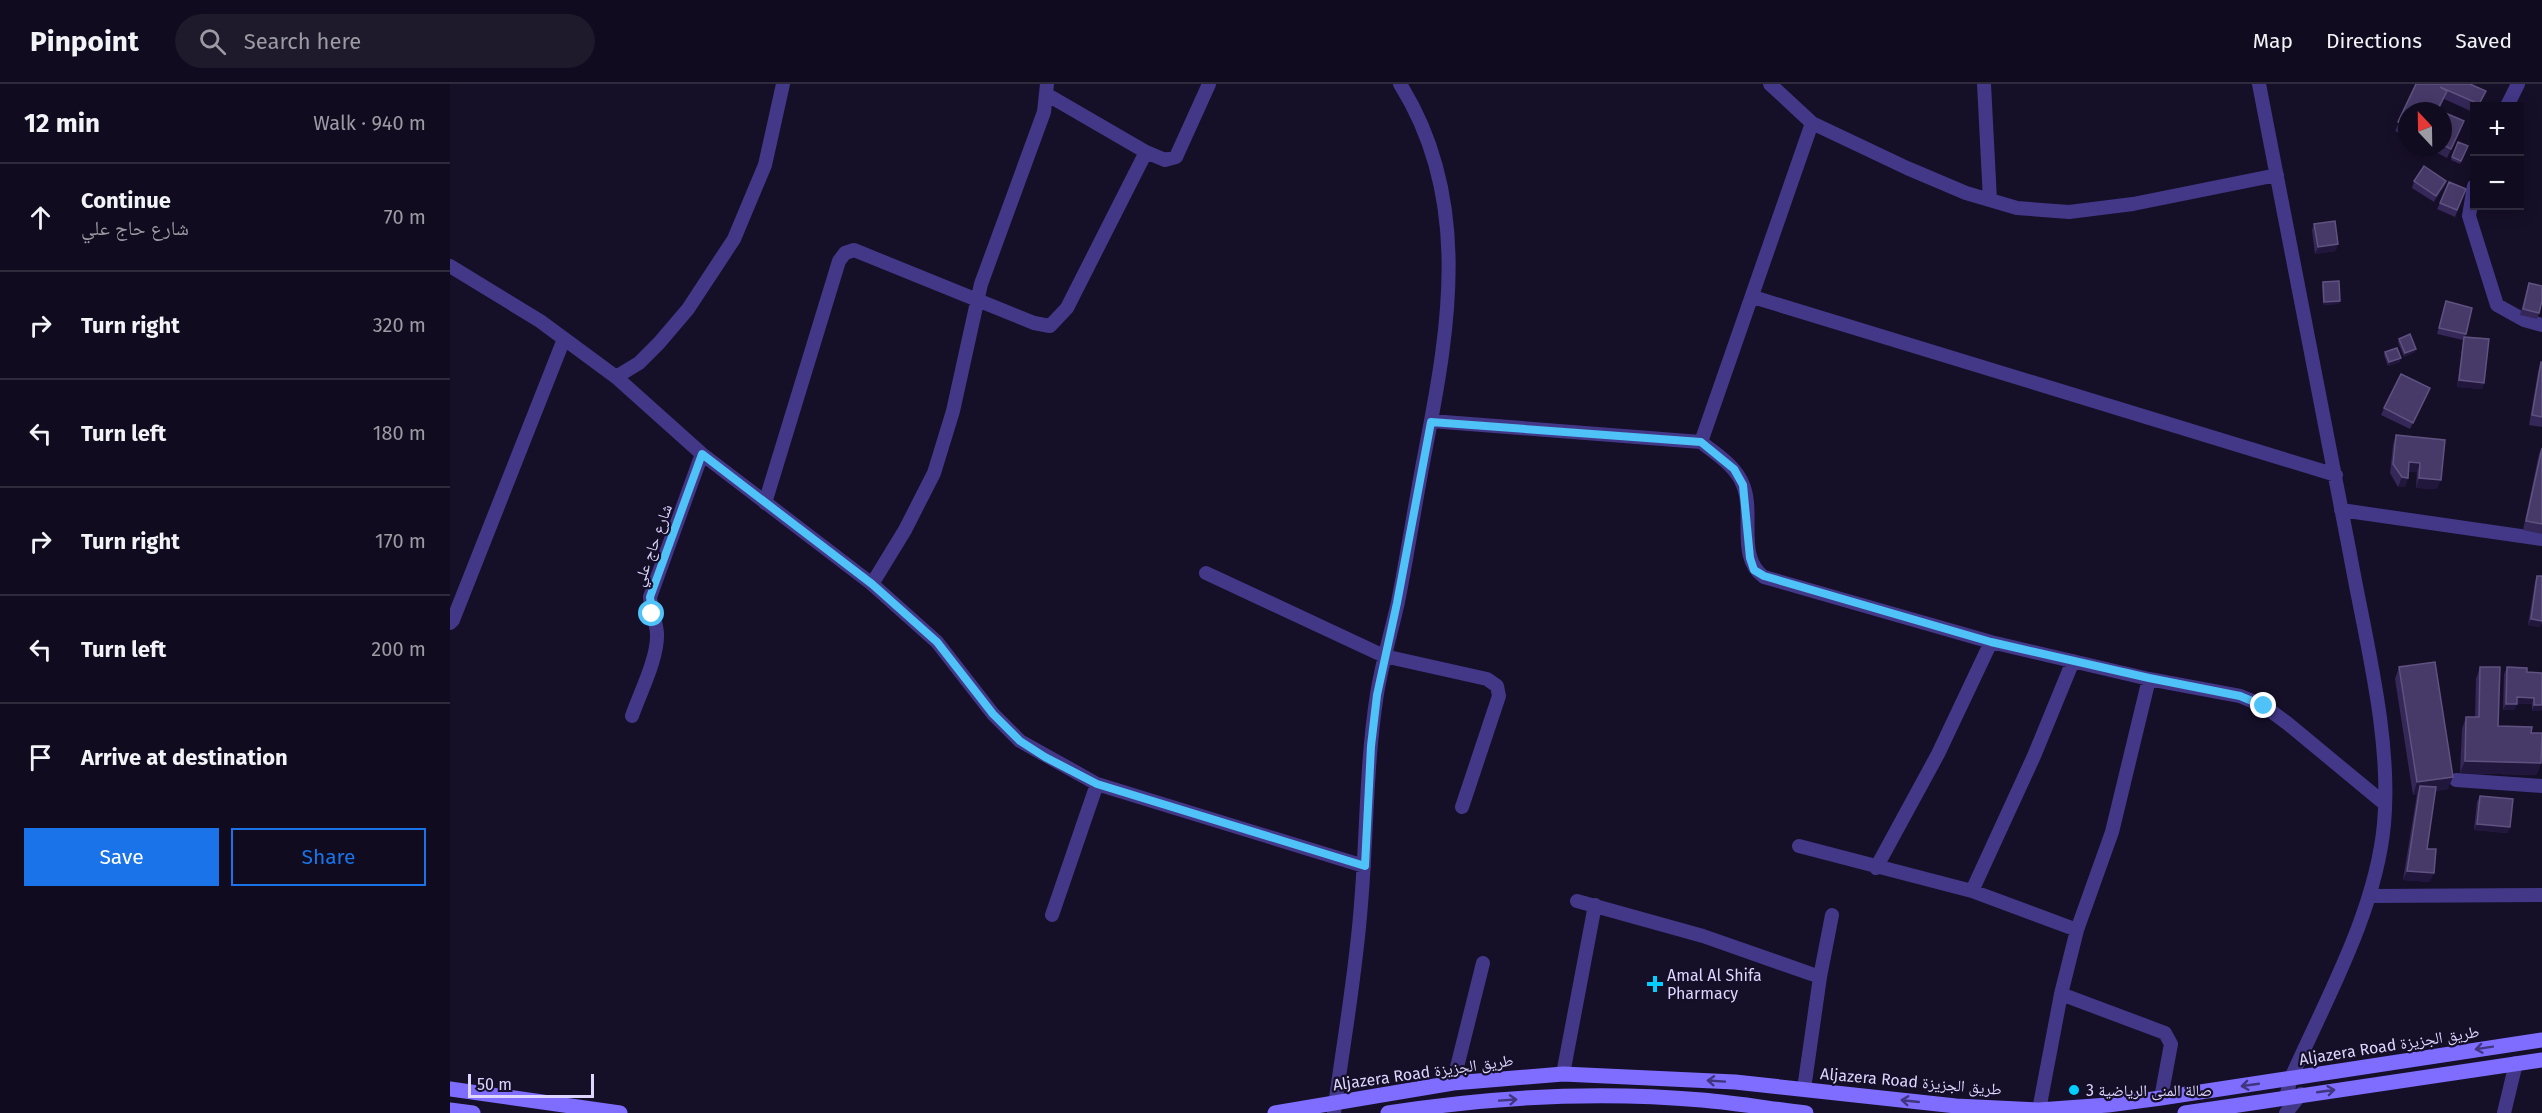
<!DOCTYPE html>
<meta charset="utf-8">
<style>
:root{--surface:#100b1e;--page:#1e192b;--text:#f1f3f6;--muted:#9c9ba4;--line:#302b3c;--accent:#1a73e8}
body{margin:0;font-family:"Fira Sans","Noto Naskh Arabic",sans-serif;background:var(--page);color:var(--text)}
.controls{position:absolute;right:18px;top:18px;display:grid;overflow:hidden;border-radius:0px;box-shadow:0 3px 15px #0003}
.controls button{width:54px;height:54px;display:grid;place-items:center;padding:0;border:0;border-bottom:2px solid var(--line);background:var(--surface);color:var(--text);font:30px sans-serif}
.compass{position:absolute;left:1948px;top:18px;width:54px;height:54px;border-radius:50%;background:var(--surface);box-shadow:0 3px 15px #0003;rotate:338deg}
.scale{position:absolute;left:18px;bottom:15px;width:126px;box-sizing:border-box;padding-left:6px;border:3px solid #ded6ff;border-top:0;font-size:16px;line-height:21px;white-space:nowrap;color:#ded6ff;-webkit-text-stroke:4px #160f28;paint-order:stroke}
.stop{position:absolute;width:18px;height:18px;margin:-14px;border:4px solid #4fc3f7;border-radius:50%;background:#fff}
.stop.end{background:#4fc3f7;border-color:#fff;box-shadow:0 2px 6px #0008}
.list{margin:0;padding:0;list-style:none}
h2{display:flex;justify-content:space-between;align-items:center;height:78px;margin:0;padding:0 24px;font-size:26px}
h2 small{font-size:20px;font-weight:400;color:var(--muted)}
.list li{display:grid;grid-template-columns:39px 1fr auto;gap:18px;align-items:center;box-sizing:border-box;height:108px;padding:0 24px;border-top:2px solid var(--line)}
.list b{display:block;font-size:22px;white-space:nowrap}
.list p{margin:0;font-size:20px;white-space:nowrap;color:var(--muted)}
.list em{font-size:20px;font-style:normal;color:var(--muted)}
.actions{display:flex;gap:12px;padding:18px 24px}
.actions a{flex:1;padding:14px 0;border:2px solid var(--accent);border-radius:0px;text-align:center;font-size:21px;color:var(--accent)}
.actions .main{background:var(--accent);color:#fff}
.icon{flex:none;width:33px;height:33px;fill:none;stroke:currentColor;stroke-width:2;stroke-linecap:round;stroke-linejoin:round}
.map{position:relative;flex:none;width:2092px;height:1029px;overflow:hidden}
header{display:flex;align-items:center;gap:36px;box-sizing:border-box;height:84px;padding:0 30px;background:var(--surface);border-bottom:2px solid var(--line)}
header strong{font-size:28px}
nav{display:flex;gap:33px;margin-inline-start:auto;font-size:21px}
.search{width:420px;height:54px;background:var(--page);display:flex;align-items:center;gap:15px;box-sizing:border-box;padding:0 21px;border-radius:33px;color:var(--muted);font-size:22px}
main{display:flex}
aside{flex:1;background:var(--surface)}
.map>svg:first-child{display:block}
</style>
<header>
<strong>Pinpoint</strong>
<div class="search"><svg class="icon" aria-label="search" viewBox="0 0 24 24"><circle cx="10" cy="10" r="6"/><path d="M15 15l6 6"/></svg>Search here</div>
<nav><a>Map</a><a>Directions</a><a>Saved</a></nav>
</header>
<main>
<aside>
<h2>12 min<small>Walk · 940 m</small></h2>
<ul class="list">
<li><svg class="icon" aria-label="ahead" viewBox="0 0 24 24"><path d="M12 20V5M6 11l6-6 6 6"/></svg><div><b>Continue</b><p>شارع حاج علي</p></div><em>70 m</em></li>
<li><svg class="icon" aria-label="right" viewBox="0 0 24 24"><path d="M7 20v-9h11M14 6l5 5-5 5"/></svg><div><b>Turn right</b></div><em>320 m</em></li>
<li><svg class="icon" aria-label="left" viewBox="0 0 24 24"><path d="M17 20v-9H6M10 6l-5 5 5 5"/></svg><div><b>Turn left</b></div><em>180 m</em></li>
<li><svg class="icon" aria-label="right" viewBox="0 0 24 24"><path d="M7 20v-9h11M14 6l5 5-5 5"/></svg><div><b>Turn right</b></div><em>170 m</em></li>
<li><svg class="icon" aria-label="left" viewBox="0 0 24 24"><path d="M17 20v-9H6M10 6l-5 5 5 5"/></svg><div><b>Turn left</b></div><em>200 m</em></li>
<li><svg class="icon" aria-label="arrive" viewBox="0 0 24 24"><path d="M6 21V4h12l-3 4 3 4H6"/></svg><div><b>Arrive at destination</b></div></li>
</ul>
<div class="actions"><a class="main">Save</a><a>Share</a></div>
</aside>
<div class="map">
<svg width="2092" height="1029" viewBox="0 0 2092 1029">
<rect width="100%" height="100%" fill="#160f28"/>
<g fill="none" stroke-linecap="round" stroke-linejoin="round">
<path stroke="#433888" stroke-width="14" d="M1320 0 1362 39 1457 84 1516 109 1567 124 1619 128 1683 120 1827 91
M1534 0 1540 116
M1809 0C1839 157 1870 313 1900 470 1915 554 1942 655 1934 740 1926 827 1876 915 1841 994L1836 1013
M596 10 696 68 715 76 726 73 759 0
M2057 22 2068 0
M2024 102 2019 132 2047 221 2074 236 2092 241
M0 182 90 237 166 293 252 370 422 500 487 558 543 630 570 657 647 700 914 782
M1303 213 1886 391
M166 293 189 279 209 259 238 225 284 155 315 81 333 0
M981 337 1251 358C1266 370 1286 382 1293 401 1305 430 1286 473 1314 493L1541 558 1699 595 1790 612 1814 622 1837 639 1935 720
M1251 358 1362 39
M315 419 389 177 395 169 404 166 584 239 600 242 617 224 696 68
M1891 426 2092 455
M756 489 934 572 1037 595 1047 602 1049 612 1012 723
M422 500 455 446 484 389 503 327 531 200 594 28 597 0
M0 539 3 536 114 255
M182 632C190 609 208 574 207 550 207 541 201 525 200 513L252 370
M2006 696 2092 702
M1349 762 1522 807 1627 846
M1426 784 1488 670 1541 558
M1522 807 1584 672 1623 577
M1920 812 2092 811
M1127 817 1253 852 1370 893
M602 831 647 700
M1611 910 1715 949 1721 960 1711 1014
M1113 990 1145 821
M1003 999 1033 879
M1354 1005 1370 893 1382 831
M1589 1026 1611 910 1627 846 1662 748 1699 595
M884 1029C893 960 906 890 911 820 917 750 916 680 927 610 932 579 941 549 948 518 958 467 966 414 976 363 1000 240 1021 113 950 0
M1836 1029 1851 1010
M2054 1029 2066 979"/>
<path stroke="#7e6dff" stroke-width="15" d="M0 1005 170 1029
M0 1026 23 1029
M825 1029 1003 999 1113 990 1285 998 1506 1022 1589 1026 1658 1021 1711 1014 2092 956
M938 1029C1040 1013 1148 1007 1252 1016 1287 1019 1322 1025 1356 1029
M1735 1029 2092 976"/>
</g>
<path fill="#352757" d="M1966 0 2036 7 2029 22H2025V29L1994 15 1989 26 1957 27V53L1945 47Z
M1993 28 2010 47 1997 74 1976 63H1993Z
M2008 58 2018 62 2010 80 2001 76Z
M1964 97H1996L1994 103 1984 118 1962 104Z
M2016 105 2005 133 1987 125 1990 119Z
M1864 140 1886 167 1865 170 1862 146Z
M1873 198 1890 217 1888 220 1873 221 1872 201Z
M2079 199 2089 229 2087 235 2070 231Z
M1996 217 2022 224 2015 253 2034 299 2032 305 2007 303 2013 256 1987 250Z
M1949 255 1965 268 1954 273 1948 258Z
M1935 268 1950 278 1938 282 1934 271Z
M2091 278H2092V343L2079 341 2088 288Z
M1980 304 1960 345 1931 331 1934 324Z
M1946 351 1995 356 1987 405 1966 404 1967 388H1958V394L1955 403H1948L1940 389 1943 361Z
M2092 363V450L2073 446 2089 370Z
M2087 492H2092V539L2090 543 2078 541 2085 498Z
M1949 583 1998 705 1985 707 1977 765 1980 798 1953 796 1967 710 1963 711 1945 595Z
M2030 583 2048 642 2081 649 2091 679 2086 691 2010 689 2012 645 2016 633H2025L2026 595Z
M2057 583 2077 588 2092 589V625L2091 627H2082V620H2067L2064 626H2053L2054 590Z
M2030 712 2060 743 2057 749 2024 746 2027 718Z"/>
<path fill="#21163c" d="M1996 97 1994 103 1984 118 1986 112Z
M1888 160 1886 167 1865 170 1868 163Z
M1890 217 1888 220 1873 221 1874 218Z
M1966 265 1965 268 1954 273 1955 269Z
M1951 274 1950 278 1938 282 1939 278Z
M2009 296 2034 299 2032 305 2007 303Z
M1980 304 1978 311 1960 345 1963 339Z
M1959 378 1970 379 1967 388H1956Z
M1952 393 1958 394 1955 403H1948Z
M1969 394 1991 396 1987 405 1966 404Z
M2081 535 2092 537 2090 543 2078 541Z
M2067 613 2084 614 2082 620H2064Z
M2056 620H2067L2064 626H2053Z
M2084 621H2092L2091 627H2082Z
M2015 677 2091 679 2086 691 2010 689Z
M2003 693 1998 705 1968 710 1970 702 1967 710 1963 711 1967 698Z
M2027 740 2060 743 2057 749 2024 746Z
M1957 787 1984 789 1980 798 1953 796Z"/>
<path fill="#473a69" stroke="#5f5280" stroke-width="1.5" d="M1966 0H2020L2036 7 2029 20 1990 3 1997 7 1988 25 1991 27H1957V42L1948 38Z
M1993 28 2014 37 2001 65 1993 61Z
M2008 58 2018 62 2011 77 2002 73Z
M1974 82 1996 97 1986 112 1964 97Z
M1999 98 2016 105 2007 126 1990 119Z
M1885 137 1888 160 1868 163 1864 140Z
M1889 197 1890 217 1874 218 1873 198Z
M2079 199 2092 202V217L2089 229 2073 225Z
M1996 217 2022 224 2016 250 1989 244Z
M1960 250 1966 265 1955 269 1949 255Z
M2014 253 2039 255 2034 299 2009 296Z
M1947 264 1951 274 1939 278 1935 268Z
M2091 278H2092V333L2082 331Z
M1951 290 1980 304 1963 339 1934 324Z
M1946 351 1995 356 1991 396 1969 394 1970 379 1959 378 1958 394 1952 393 1943 380Z
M2092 364V440L2076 437Z
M2087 492H2092V537L2081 535Z
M1985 578 2003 693 1967 698 1949 583Z
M2030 583H2050L2048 642 2082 643 2081 649H2092L2091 679 2015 677 2016 633H2029Z
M2057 583 2077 584V588L2092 589V621H2084V614L2067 613V620H2056Z
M1970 702 1986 703 1977 765H1986L1984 789 1957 787Z
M2030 712 2063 715 2060 743 2027 740Z"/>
<defs><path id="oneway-shaft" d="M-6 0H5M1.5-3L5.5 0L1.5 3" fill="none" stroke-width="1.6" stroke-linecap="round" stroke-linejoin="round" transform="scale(1.5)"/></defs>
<g stroke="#40357e">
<use href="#oneway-shaft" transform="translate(2034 964) rotate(171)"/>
<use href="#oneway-shaft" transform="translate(1266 997) rotate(-176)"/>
<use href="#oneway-shaft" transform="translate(1800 1001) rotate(172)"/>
<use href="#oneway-shaft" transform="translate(1876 1007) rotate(-8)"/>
<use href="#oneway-shaft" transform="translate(1058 1016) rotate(-4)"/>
<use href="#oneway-shaft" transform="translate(1460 1017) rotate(-174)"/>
</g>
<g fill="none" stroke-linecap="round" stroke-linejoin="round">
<path stroke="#4fc3f7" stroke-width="8" d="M202 530 200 513 252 370 422 500 487 558 543 630 570 657 595 673 647 700 915 782 921 662 927 611 947 519 981 338 1251 358 1284 385 1293 401 1300 474 1304 486 1314 492 1541 558 1699 594 1790 612 1814 622"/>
</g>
<g fill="#02ceff" stroke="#160f28" stroke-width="2">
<path d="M1202 891h6v6h6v6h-6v6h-6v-6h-6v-6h6z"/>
<circle cx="1624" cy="1006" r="6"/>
</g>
<g text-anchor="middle" stroke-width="4.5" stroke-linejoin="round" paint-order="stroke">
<g font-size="16" fill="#ded6ff" stroke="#160f28">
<text transform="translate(202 461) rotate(-70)" y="6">شارع حاج علي</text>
<text transform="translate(1939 961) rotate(-9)" y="6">Aljazera Road طريق الجزيزة</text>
<text transform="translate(973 988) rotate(-8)" y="6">Aljazera Road طريق الجزيزة</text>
<text transform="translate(1461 997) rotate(5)" y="6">Aljazera Road طريق الجزيزة</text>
</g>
<g font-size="16" fill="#ded6ff" stroke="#160f28" text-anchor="start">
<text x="1217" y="897">Amal Al Shifa<tspan x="1217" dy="18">Pharmacy</tspan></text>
<text x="1636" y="1012">صالة المنى الرياضية 3</text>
</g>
</g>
</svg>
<div class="controls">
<button>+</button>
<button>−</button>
</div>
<svg class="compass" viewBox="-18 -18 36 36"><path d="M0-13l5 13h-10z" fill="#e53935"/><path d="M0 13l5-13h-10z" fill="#9c9ba4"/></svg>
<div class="scale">50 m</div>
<div class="stop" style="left:202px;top:530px"></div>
<div class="stop end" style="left:1814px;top:622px"></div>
</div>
</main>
